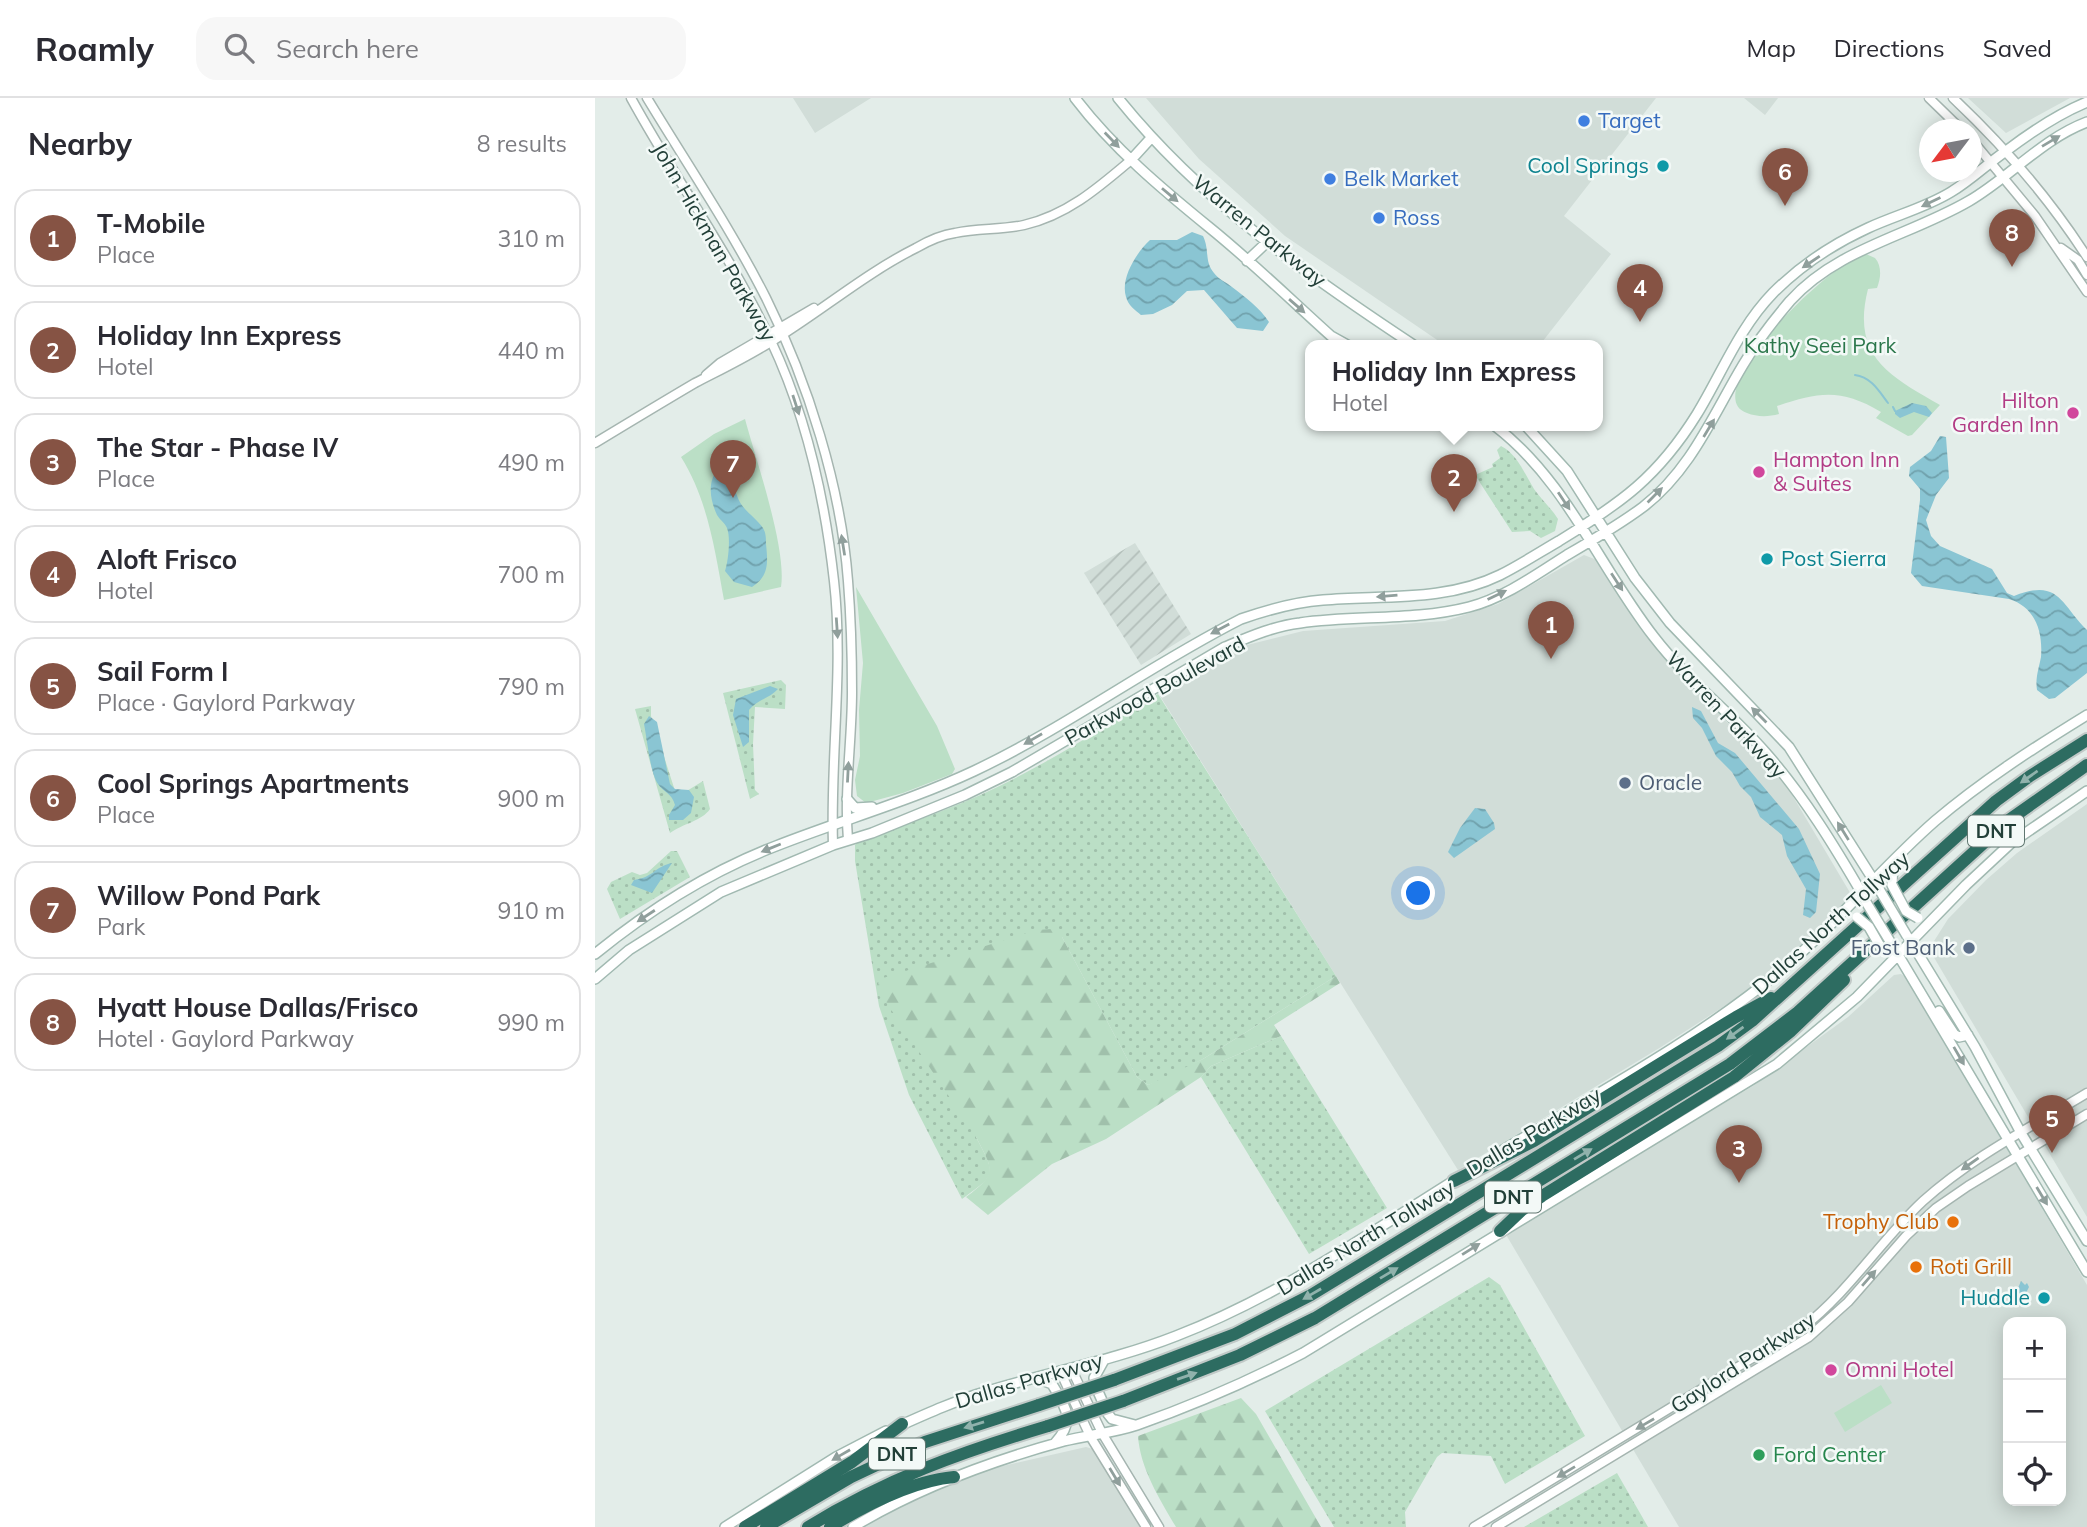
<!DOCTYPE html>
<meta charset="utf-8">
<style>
:root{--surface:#fff;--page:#f7f7f7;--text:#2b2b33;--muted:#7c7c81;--line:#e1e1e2;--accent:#865344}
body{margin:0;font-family:Mulish,sans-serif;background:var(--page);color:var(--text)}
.controls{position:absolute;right:21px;bottom:21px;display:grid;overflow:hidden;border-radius:14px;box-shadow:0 4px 18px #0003}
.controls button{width:63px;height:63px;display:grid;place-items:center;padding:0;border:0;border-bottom:2px solid var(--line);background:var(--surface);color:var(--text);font:35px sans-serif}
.compass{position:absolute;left:1324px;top:21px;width:63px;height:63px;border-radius:50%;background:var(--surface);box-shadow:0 4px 18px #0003;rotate:238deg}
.you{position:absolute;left:824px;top:796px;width:24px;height:24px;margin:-18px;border:5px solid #fff;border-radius:50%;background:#1a73e8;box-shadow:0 0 0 10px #1a73e833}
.badge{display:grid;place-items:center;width:46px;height:46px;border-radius:50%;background:var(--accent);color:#fff;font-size:23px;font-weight:700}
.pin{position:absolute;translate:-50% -58px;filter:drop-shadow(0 2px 4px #0008)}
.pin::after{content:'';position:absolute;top:37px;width:24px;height:21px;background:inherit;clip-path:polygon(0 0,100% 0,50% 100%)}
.popup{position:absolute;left:710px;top:242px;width:298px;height:91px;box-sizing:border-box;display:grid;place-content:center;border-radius:14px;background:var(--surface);filter:drop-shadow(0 2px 5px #0005);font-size:23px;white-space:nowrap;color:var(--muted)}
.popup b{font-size:26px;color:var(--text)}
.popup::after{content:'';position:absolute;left:50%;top:100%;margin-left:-14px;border:14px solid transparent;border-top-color:var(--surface)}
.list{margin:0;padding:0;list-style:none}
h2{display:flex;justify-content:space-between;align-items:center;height:91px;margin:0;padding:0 28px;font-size:30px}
h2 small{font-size:23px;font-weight:400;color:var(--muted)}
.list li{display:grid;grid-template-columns:46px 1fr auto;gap:21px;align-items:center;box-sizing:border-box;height:98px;margin:0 14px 14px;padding:0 14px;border:2px solid var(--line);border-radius:21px}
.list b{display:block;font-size:26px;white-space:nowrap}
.list p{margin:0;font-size:23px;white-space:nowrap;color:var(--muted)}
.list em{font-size:23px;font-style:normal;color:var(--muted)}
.icon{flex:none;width:38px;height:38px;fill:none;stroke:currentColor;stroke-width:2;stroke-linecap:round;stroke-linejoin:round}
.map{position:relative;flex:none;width:1492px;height:1429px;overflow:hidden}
header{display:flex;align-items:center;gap:42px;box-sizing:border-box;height:98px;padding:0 35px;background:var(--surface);border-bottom:2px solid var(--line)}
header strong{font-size:33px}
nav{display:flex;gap:38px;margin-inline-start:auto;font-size:24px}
.search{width:490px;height:63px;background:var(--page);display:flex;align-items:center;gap:18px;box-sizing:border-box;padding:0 24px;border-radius:21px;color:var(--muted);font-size:26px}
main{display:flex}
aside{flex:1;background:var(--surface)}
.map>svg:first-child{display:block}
</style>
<header>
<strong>Roamly</strong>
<div class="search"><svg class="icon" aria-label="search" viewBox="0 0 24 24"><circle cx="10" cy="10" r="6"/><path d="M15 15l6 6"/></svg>Search here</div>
<nav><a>Map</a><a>Directions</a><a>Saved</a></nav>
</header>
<main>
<aside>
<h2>Nearby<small>8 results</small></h2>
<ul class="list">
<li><span class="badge">1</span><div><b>T-Mobile</b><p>Place</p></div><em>310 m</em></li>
<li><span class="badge">2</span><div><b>Holiday Inn Express</b><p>Hotel</p></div><em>440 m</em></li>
<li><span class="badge">3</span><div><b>The Star - Phase IV</b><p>Place</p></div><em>490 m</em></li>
<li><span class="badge">4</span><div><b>Aloft Frisco</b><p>Hotel</p></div><em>700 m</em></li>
<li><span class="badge">5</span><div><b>Sail Form I</b><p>Place · Gaylord Parkway</p></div><em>790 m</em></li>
<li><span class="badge">6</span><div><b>Cool Springs Apartments</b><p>Place</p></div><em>900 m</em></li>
<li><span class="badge">7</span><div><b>Willow Pond Park</b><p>Park</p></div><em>910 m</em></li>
<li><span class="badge">8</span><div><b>Hyatt House Dallas/Frisco</b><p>Hotel · Gaylord Parkway</p></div><em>990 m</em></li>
</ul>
</aside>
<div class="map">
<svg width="1492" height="1429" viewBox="0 0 1492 1429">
<defs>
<pattern id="industrial-furrows" width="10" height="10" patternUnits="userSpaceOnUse" patternTransform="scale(1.75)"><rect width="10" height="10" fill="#d1ddd8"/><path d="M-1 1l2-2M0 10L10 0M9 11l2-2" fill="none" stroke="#b3bfba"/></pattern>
<pattern id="grass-dots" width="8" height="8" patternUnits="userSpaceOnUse" patternTransform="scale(1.75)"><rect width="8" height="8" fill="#bbdfc6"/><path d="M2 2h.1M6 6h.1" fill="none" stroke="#a0c0ab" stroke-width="1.8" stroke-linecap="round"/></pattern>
<pattern id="forest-firs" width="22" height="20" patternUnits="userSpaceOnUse" patternTransform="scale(1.75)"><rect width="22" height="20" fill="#bbdfc6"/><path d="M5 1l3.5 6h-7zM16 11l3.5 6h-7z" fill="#a0c0ab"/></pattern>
<pattern id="water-waves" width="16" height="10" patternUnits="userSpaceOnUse" patternTransform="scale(1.75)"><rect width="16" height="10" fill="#8ac5d3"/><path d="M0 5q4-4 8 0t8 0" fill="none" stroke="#70a1ac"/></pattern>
</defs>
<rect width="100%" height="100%" fill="#e3ede9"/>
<path fill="#d1ddd8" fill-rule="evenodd" d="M198 0H276L220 35Z
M551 0H1061L969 118 1016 156 944 248H851L690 138 604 61Z
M1149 0H1183L1170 17Z
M1373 0H1475L1411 35Z
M989 457 1002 462 1047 531 1069 558 1190 685 1257 798 1213 841 1145 898 1066 949 863 1072 565 598 632 552 708 533 850 523 903 506Z
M1492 706V1119L1334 851 1353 821 1391 782 1422 755Z
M1306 876 1312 880 1492 1187V1429H1084L910 1135 1158 988 1253 919 1299 877ZM1413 1224H1466V1403H1413Z
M491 1349 498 1351 545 1429H265L344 1388 386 1373Z"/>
<path fill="url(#industrial-furrows)" d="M540 445 596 536 546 567 489 475Z"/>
<path fill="url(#grass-dots)" d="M906 348C923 357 929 375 939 391 946 401 956 410 963 421L960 433 946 440 935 433 917 434 880 377 898 369 897 366 905 360 902 352Z
M186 582 191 587 190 611 160 609 158 646 160 692 164 696 155 701 128 595Z
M563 596 741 878 608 961 568 982 553 987 542 979 467 839 381 1039C401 1077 402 1076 367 1101L314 997 284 908 260 763V747L267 741C322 723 376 704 428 676 474 652 518 623 563 596Z
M56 608V618L82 699 108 683 115 711C107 723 87 726 75 735L40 611Z
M76 753H82L95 779 25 821 12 791 16 784 37 774 45 777 52 775Z
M686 938 792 1110 714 1156 606 979 616 968Z
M894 1179 905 1187 990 1338 910 1386 896 1358 847 1355 842 1359 810 1414 811 1429H739L670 1313Z
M1022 1375 1053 1429H929Z"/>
<path fill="url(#forest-firs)" d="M457 831 467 839 542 979 553 987 608 961 741 878 745 885 679 927 686 938 616 968 606 979 511 1041 457 1066 393 1117 371 1099C403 1075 398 1072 381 1039L281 889 285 881 441 832Z
M646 1300 661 1316 726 1429H581C565 1402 545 1370 543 1338Z"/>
<path fill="#bbdfc6" d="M1271 156 1280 160C1287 168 1286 180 1282 190L1273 191C1256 258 1294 278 1345 307L1317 337 1313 338 1281 320 1286 314C1246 290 1224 294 1182 308L1184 316C1173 319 1162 319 1152 315 1100 297 1235 163 1271 156Z
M150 321C161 362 192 451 186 489L129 502C120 453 113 402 86 359L119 336Z
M261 489 342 628 360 671 357 676 308 695 271 705 262 698 260 682 265 658 264 612 268 565Z
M1286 1287 1297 1305 1250 1334 1239 1315Z"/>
<path fill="url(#water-waves)" d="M597 134 608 138C615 153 609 163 619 175 623 181 631 184 637 189 650 199 665 210 674 224L668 233 642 230 609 192 592 193 577 207 558 216 546 217C540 212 533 207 531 199 525 180 542 154 555 142H582Z
M1317 305 1331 308 1337 315 1334 319 1319 314 1305 320 1300 316V313Z
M1345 338 1351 339 1354 380 1341 397 1331 422 1336 438 1345 448 1397 471 1412 495 1419 498C1464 480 1465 505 1492 532V575L1460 600 1454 601 1442 592C1440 580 1444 570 1446 559 1448 533 1440 509 1414 501L1327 488 1316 475 1325 402V391L1314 378 1315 369 1336 353Z
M123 371C139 377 138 392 146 406 152 415 162 421 168 430 171 435 171 440 171 446 173 465 174 478 157 489L139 484 130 473C133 464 136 440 132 430 130 425 125 422 122 417 115 402 112 384 123 371Z
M175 588 183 591C175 600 162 602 154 612V644L148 649 138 617 141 601Z
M1097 609 1106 613 1123 645 1140 655 1204 731 1225 776 1221 814 1215 820 1208 817 1211 791 1192 758 1187 737 1165 719 1156 699 1145 688 1137 674 1121 658 1107 630 1098 620Z
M54 618 62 624 75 686 80 691 94 692 99 699 96 715 88 722H74V717L80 707C77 695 68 694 63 686 55 675 52 640 49 626Z
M880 710 890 711 899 725 900 731 859 760 853 754 865 730Z
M77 765 57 795 36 787 39 782C59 779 59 769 77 765Z
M1426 1183 1430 1187 1432 1185 1434 1189 1430 1197V1206L1421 1209V1195Z"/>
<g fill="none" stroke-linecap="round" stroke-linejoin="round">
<path stroke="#8ac5d3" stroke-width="2" d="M1260 277C1276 279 1284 293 1293 305
M1298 309 1300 313"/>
<g stroke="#a5b5b0" stroke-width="11">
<path id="tertiary" d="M36 0C81 82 136 158 176 243 211 317 230 402 239 483 249 571 235 659 238 747
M52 0C92 66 136 131 171 200 213 284 246 389 253 483 256 520 257 557 257 594 257 643 249 692 253 742
M1334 0 1367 32
M1358 0C1409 48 1454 100 1492 159
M1377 42 1440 118 1492 194
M1466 150 1483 162 1492 177
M111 277 125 265 219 210
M0 345C33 325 66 305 100 285 125 272 150 260 174 245 224 215 269 176 321 150 333 143 346 137 360 135 383 130 406 132 429 127 472 117 503 90 536 62
M476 1270 507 1335 564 1429
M465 1273 495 1338 551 1429
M879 1429 1207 1230C1254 1194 1285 1143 1328 1103 1377 1059 1436 1029 1492 995
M901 1429 1214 1239 1253 1204 1311 1138 1341 1110 1373 1088 1492 1016"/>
</g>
<g stroke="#a1b9b1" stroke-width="12">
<path id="secondary" d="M480 0C518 50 567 91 615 130 657 164 696 202 736 238L754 248
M523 0C606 103 711 176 820 248
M536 62 556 40
M652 163 671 145
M900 328C971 382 1005 470 1059 539 1092 582 1135 614 1170 654 1209 698 1240 749 1269 799
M931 328 972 373 1040 480 1075 525 1194 649 1281 786
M252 701 260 710 277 709
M1297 787 1298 764
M1313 839 1380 949 1426 1035 1492 1143
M1302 855 1492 1174
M0 856C54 812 116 773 181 748 247 722 315 703 379 673 472 629 555 567 646 521 672 512 700 504 728 502 787 497 850 504 905 477 925 467 945 454 964 443 1026 405 1063 379 1102 316 1127 275 1144 230 1178 195 1205 168 1238 146 1273 130 1301 117 1330 110 1356 94 1376 82 1392 66 1411 53 1436 34 1463 16 1492 4
M0 881 34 852 126 794 238 747 277 735 370 697 417 674 630 549C654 539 679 528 705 525 761 517 819 523 874 509 909 500 942 476 972 457 998 442 1024 427 1048 409 1096 372 1118 317 1148 267 1161 245 1178 223 1195 203 1243 150 1314 138 1374 103 1415 79 1447 41 1492 24
M1344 913 1359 936 1364 939 1373 937
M908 1052C1001 996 1099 944 1184 874 1240 828 1285 771 1340 723 1387 683 1440 649 1492 617
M509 1262 499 1280 501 1289 513 1316 517 1321 540 1327
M441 1280 457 1286C471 1310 481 1322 460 1345
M304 1328C333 1315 362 1302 393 1293 455 1274 520 1262 581 1238 682 1199 772 1137 863 1080
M130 1429 241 1359 291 1333
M258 1429C323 1390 396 1363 469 1343 493 1337 518 1335 542 1327 599 1307 654 1283 708 1255L1182 966 1262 899 1371 787 1416 745 1492 693"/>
</g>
<g stroke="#c1c9c7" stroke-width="16">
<path id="motorway" d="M859 1083 939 1043 1141 919 1176 900
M905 1133 927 1112 947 1098 1139 979 1196 933 1249 882
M519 1282 640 1236 716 1197 1123 948 1157 923 1401 703 1435 678 1492 642
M528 1303 645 1257 720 1220 1135 966 1203 914 1414 722 1492 667
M150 1429 257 1364 307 1326
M171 1429 256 1379 330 1344 444 1307
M213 1429C291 1381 366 1354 453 1328
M235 1429C271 1407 316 1383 359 1379"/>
</g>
<use href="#tertiary" stroke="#fff" stroke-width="8"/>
<use href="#secondary" stroke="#fff" stroke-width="9"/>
<use href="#motorway" stroke="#2d6c61" stroke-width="12"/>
<g stroke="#a1b9b1" stroke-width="12" stroke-linecap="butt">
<path id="secondary-bridge" d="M1297 787 1311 813 1323 820
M1284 791 1312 838
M1271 804 1299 850
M1262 819 1274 829 1289 855"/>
</g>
<g stroke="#c1c9c7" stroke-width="16" stroke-linecap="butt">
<path id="motorway-bridge" d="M444 1307 519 1282
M453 1328 528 1303"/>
</g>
<use href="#secondary-bridge" stroke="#fff" stroke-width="9"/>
<use href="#motorway-bridge" stroke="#2d6c61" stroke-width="12"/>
</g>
<defs><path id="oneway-solid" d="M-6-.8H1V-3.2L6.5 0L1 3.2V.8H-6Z" transform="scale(1.75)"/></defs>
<g fill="#909f9c">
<use href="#oneway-solid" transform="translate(517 42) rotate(46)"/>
<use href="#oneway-solid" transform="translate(1456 43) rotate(-31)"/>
<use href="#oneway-solid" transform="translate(575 97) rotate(40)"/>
<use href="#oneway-solid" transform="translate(1336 104) rotate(154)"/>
<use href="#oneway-solid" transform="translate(1216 164) rotate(146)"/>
<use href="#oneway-solid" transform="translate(702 208) rotate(41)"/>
<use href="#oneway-solid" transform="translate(201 307) rotate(72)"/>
<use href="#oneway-solid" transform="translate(1114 330) rotate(-59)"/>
<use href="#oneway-solid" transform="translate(1060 397) rotate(-45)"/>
<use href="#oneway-solid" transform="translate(969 403) rotate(56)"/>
<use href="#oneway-solid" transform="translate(248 447) rotate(-99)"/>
<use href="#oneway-solid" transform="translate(1022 484) rotate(57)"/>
<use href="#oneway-solid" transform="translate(902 497) rotate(-26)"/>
<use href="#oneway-solid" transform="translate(792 498) rotate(175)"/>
<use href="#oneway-solid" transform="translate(242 530) rotate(86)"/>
<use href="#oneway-solid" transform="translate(625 531) rotate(152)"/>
<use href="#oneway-solid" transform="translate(1164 617) rotate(-135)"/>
<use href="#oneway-solid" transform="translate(438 641) rotate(150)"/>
<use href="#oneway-solid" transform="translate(253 674) rotate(-87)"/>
<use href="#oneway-solid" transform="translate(1248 733) rotate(-122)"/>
<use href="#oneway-solid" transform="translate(176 750) rotate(158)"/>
<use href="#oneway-solid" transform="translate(51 818) rotate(147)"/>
<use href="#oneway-solid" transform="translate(1364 958) rotate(60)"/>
<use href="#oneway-solid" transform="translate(1375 1066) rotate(145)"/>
<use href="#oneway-solid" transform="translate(1447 1098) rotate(59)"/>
<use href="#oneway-solid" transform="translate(876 1151) rotate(-32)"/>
<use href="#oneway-solid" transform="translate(1274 1180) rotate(-49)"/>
<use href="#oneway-solid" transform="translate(1050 1326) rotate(150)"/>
<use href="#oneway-solid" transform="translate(246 1357) rotate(150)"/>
<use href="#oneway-solid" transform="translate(971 1374) rotate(149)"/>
<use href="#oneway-solid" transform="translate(520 1379) rotate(59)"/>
</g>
<g fill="#90b2ac">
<use href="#oneway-solid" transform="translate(1434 679) rotate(145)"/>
<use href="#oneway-solid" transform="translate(1140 935) rotate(144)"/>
<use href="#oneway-solid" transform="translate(988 1056) rotate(-31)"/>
<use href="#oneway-solid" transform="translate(794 1175) rotate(-31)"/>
<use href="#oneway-solid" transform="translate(717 1196) rotate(150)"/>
<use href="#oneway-solid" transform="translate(592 1278) rotate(-19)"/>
<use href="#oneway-solid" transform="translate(379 1327) rotate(163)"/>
</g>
<g fill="#3f7fe0" stroke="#f3f9f7" stroke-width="2.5">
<circle cx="989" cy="23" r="7"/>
<circle cx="735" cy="81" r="7"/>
<circle cx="784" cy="120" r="7"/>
</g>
<g fill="#0f9aa8" stroke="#f3f9f7" stroke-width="2.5">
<circle cx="1068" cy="68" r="7"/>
<circle cx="1172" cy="461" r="7"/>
<circle cx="1449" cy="1200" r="7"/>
</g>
<g fill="#d1479c" stroke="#f3f9f7" stroke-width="2.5">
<circle cx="1478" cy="315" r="7"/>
<circle cx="1164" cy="374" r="7"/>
<circle cx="1236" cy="1272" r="7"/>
</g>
<g fill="#5c6f8a" stroke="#f3f9f7" stroke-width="2.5">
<circle cx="1030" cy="685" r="7"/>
<circle cx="1374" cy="850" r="7"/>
</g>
<g fill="#e8710a" stroke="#f3f9f7" stroke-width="2.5">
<circle cx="1358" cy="1124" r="7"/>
<circle cx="1321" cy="1169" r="7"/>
</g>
<circle fill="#2e9e5b" stroke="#f3f9f7" stroke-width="2.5" cx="1164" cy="1357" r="7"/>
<g text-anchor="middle" stroke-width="5" stroke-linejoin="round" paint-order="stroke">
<g fill="#f3f9f7" stroke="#617771" stroke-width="2">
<rect x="1373" y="717.5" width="56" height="31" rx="5"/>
<rect x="890" y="1083.5" width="56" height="31" rx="5"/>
<rect x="274" y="1340.5" width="56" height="31" rx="5"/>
</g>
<g font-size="19" font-weight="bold" fill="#223f38">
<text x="1401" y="740">DNT</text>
<text x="918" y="1106">DNT</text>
<text x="302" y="1363">DNT</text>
</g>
<g font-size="21" fill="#366cbe" stroke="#f3f9f7" text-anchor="start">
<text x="1003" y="30">Target</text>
<text x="749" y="88">Belk Market</text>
<text x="798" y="127">Ross</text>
</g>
<g font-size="21" fill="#0d838f" stroke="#f3f9f7" text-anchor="end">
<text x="1054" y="75">Cool Springs</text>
<text x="1186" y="468" text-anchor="start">Post Sierra</text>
<text x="1435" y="1207">Huddle</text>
</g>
<g font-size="21" fill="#223f38" stroke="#f3f9f7">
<text transform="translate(664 133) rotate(39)" y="7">Warren Parkway</text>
<text transform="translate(119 144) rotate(60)" y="7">John Hickman Parkway</text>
<text transform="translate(560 593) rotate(-29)" y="7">Parkwood Boulevard</text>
<text transform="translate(1131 617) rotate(47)" y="7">Warren Parkway</text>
<text transform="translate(1236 825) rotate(-42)" y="7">Dallas North Tollway</text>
<text transform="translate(939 1034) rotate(-31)" y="7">Dallas Parkway</text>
<text transform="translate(771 1140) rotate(-31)" y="7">Dallas North Tollway</text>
<text transform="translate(1148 1265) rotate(-33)" y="7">Gaylord Parkway</text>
<text transform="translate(434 1283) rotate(-16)" y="7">Dallas Parkway</text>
</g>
<g font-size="21" fill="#2b774b" stroke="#f3f9f7">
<text x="1225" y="255">Kathy Seei Park</text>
</g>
<g font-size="21" fill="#b23c85" stroke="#f3f9f7" text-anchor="start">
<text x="1464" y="310" text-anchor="end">Hilton<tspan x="1464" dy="24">Garden Inn</tspan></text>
<text x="1178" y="369">Hampton Inn<tspan x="1178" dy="24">&amp; Suites</tspan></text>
<text x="1250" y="1279">Omni Hotel</text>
</g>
<g font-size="21" fill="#4e5e75" stroke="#f3f9f7" text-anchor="start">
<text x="1044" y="692">Oracle</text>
<text x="1360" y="857" text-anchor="end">Frost Bank</text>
</g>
<g font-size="21" fill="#c56008" stroke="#f3f9f7" text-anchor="end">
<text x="1344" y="1131">Trophy Club</text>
<text x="1335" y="1176" text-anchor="start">Roti Grill</text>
</g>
<g font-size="21" fill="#27864d" stroke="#f3f9f7" text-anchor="start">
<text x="1178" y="1364">Ford Center</text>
</g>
</g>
</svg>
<div class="controls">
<button>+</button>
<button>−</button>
<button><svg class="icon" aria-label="locate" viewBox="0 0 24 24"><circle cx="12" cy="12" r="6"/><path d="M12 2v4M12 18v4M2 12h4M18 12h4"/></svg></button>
</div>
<svg class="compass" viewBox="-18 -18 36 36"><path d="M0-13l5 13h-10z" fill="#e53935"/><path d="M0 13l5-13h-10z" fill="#7c7c81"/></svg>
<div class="you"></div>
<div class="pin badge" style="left:956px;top:561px">1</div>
<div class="pin badge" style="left:859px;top:414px">2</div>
<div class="popup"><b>Holiday Inn Express</b>Hotel</div>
<div class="pin badge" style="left:1144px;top:1085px">3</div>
<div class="pin badge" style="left:1045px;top:224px">4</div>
<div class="pin badge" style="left:1457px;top:1055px">5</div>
<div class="pin badge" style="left:1190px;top:108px">6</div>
<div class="pin badge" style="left:138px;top:400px">7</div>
<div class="pin badge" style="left:1417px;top:169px">8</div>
</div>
</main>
